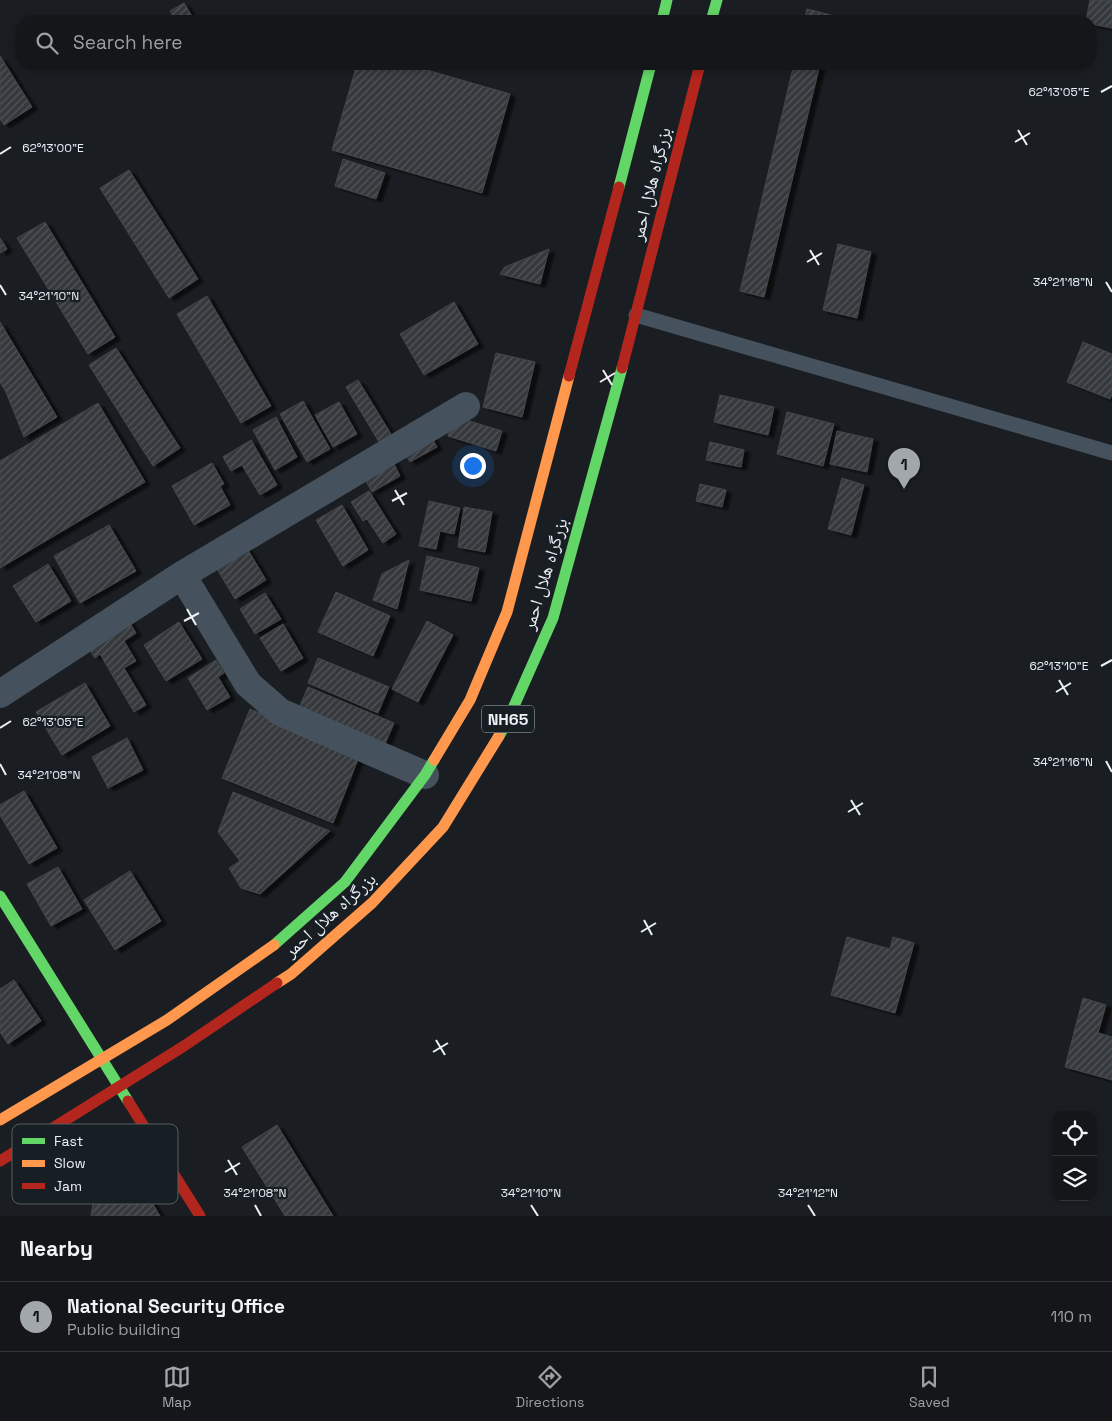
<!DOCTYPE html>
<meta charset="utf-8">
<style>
:root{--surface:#14161a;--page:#1d1f23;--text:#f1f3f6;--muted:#9d9fa2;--line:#333539;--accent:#a2a7ac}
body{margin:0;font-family:"Space Grotesk","Noto Naskh Arabic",sans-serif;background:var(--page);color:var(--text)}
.controls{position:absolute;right:15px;bottom:15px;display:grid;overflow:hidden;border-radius:10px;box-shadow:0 2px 8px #0003}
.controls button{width:45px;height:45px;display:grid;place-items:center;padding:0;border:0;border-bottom:1px solid var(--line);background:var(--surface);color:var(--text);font:25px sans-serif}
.you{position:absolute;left:472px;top:465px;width:18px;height:18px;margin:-12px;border:4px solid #fff;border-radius:50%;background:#1a73e8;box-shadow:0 0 0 8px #1a73e833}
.badge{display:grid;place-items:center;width:32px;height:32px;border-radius:50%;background:var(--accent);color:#111;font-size:16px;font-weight:700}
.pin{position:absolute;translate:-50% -41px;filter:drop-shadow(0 1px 2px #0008)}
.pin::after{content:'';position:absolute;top:26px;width:18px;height:15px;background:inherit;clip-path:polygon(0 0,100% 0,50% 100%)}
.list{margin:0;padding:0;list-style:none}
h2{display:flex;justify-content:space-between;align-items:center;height:65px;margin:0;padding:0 20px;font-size:21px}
h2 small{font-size:16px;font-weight:400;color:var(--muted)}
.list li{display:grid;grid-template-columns:32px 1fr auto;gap:15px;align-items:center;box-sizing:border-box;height:70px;padding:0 20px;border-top:1px solid var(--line)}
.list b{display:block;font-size:19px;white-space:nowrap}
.list p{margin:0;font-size:16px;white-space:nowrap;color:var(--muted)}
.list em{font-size:16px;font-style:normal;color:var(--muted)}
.icon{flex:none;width:28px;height:28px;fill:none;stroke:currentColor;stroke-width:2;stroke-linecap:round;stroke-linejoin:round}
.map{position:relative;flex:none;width:1112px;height:1216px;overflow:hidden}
.search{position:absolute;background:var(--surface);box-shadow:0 2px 8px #0003;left:15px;right:15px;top:15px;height:55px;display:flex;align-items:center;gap:12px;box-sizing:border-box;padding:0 18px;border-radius:20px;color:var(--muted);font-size:19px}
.sheet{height:135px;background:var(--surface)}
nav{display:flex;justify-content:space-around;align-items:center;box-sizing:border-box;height:70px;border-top:1px solid var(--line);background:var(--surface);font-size:14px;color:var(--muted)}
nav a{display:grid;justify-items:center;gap:2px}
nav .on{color:var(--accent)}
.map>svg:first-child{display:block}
</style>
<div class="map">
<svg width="1112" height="1216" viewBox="0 0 1112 1216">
<defs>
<pattern id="building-hatch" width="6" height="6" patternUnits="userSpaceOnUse" patternTransform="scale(1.25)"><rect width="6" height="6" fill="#36393c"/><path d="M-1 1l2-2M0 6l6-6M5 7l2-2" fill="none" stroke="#535659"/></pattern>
<filter id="shadow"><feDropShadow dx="5.5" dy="3" stdDeviation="1" flood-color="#0009"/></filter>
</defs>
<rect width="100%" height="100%" fill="#1a1e22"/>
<path fill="url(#building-hatch)" stroke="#44474a" filter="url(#shadow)" d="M1090 0H1112V28L1091 24V21H1086Z
M184 3 195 21H175L170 11Z
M807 9 831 15 830 21H804Z
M0 56 32 107 4 125 0 119Z
M357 64H406L510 94 482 193 332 150Z
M794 64H820L764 297 740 291Z
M343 159 385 173 376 199 335 186Z
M129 170 198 279 169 298 100 188Z
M45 222 115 337 88 354 17 238Z
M0 238 7 249 0 253Z
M838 244 871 252 857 318 823 310Z
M549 249 540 284 500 274 505 267Z
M207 296 271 406 241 423 177 314Z
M454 302 478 344 424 375 400 334Z
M0 322 57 417 24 437 6 392 0 382Z
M1083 342 1112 354V394L1110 399 1067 382Z
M116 348 180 448 153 466 89 365Z
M496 353 535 362 522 417 483 407Z
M358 380 391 434 379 442 346 387Z
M720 395 774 407 768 435 714 422Z
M303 401 330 449 307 462 280 414Z
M339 402 357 434 333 447 315 415Z
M98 403 145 482 0 568V461Z
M787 412 834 424 823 466 777 454Z
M453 416 502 431 496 451 448 436Z
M276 417 297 457 275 470 253 430Z
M428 431 437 447 410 462 401 446Z
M837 431 873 439 867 472 830 464Z
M251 440 277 485 260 495 242 465 231 471 223 457Z
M710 442 744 450 741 467 706 460Z
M391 458 400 476 372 492 362 474Z
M212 463 224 484 220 486 230 505 194 525 172 486Z
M842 478 864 485 851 535 828 529Z
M700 484 726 490 722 507 696 501Z
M369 491 396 534 383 543 367 519 363 521 351 502Z
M429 501 460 508 454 534 440 531 436 549 419 546Z
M342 505 368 550 343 566 316 520Z
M464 507 492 512 485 552 458 547Z
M109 525 136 571 80 603 54 556Z
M245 545 266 580 235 599 214 564Z
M427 556 479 568 471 601 420 590Z
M409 560 397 609 373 600 382 574Z
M48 564 71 601 36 622 13 586Z
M336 592 390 616 373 656 318 632Z
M265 593 281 619 255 634 240 609Z
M128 620 136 633 124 641 136 661 124 668 146 705 134 712 100 654 95 658 86 644Z
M427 621 453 635 418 702 392 689Z
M179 622 202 659 166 681 144 645Z
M283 624 303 658 281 671 260 638Z
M318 658 389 687 378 713 308 683Z
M216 660 224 673 218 677 230 697 207 710 188 678Z
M85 683 110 726 62 755 36 712Z
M308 687 394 723 382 751 296 715Z
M250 709 360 754 333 823 222 778Z
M127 738 143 770 108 788 92 757Z
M24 791 57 848 29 864 0 815V805Z
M233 792 330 831 260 894 241 888 229 868 240 861 218 832Z
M58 867 82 909 51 926 27 884Z
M130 871 161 921 115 950 84 900Z
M847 937 890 949 893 937 914 943 895 1013 831 995Z
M14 980 41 1021 8 1044 0 1032V989Z
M1083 998 1106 1005 1098 1033 1112 1037V1080L1065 1067Z
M277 1125 333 1216H285L242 1147Z
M125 1156 160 1216H91L98 1172Z"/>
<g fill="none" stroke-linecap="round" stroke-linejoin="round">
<path stroke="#45515d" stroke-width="15" d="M636 315 1112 453"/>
<path stroke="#45515d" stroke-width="28" d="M182 575 248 684 280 712 425 775
M0 694 182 575 466 406"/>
<path stroke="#63d668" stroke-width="11" d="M662 21 667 0
M711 21 717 0
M619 187 651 64
M499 736 506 724 553 618 622 368
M0 896 128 1101
M274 945 345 882 425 775 434 760"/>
<path stroke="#ff974d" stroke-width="11" d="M434 760 470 700 507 612 569 376
M277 983 291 974 372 903 443 827 499 736
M0 1120 167 1020 274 945"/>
<path stroke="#b3261e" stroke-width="11" d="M622 368 700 64
M569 376 619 187
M128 1101 200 1216
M0 1161 184 1046 277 983"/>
</g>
<path fill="none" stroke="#ecf1f6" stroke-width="2" d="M1101 92 1112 86M1018 130 1027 145M1015 142 1030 133M0 154 11 147M810 250 819 265M807 262 822 253M1106 282 1112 292M0 285 6 295M603 370 612 385M600 382 615 373M395 490 404 505M392 501 407 493M187 609 196 625M184 621 199 613M1101 666 1112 660M1059 680 1068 695M1056 692 1071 683M0 728 11 721M1106 761 1112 772M0 764 6 775M851 800 860 815M848 812 863 803M644 920 652 935M641 932 656 923M436 1040 445 1055M433 1052 448 1043M228 1160 237 1175M225 1172 240 1163M255 1205 261 1216M531 1205 538 1216M808 1205 815 1216"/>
<g text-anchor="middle" stroke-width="4.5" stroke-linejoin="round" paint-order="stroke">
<rect fill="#171f25" stroke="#acb2b7" stroke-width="1" x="482" y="705.5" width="52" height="27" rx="4"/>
<g font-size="16" font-weight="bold" fill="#ecf1f6">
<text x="508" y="725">NH65</text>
</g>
<g font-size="18" fill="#ecf1f6" stroke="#171f25">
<text transform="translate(651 184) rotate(-76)" y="6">بزرگراه هلال احمر</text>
<text transform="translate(545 574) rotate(-73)" y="6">بزرگراه هلال احمر</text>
<text transform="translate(330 915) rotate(-42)" y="6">بزرگراه هلال احمر</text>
</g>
</g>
<rect x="12" y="1124" width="166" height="80" rx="8" fill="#171f25" stroke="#575e64" stroke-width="1"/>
<rect x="22" y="1138" width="23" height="6" fill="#63d668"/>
<rect x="22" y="1160" width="23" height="7" fill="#ff974d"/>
<rect x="22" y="1183" width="23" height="6" fill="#b3261e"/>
<g font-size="14" fill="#ecf1f6">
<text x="54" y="1146">Fast</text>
<text x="54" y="1168">Slow</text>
<text x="54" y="1191">Jam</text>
</g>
<g font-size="12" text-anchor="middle" fill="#ecf1f6" stroke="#171f25" stroke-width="4.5" stroke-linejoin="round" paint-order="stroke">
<text x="1059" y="96">62°13'05"E</text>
<text x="53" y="152">62°13'00"E</text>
<text x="1063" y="286">34°21'18"N</text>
<text x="49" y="300">34°21'10"N</text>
<text x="1059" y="670">62°13'10"E</text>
<text x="53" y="726">62°13'05"E</text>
<text x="1063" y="766">34°21'16"N</text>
<text x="49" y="779">34°21'08"N</text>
<text x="255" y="1197">34°21'08"N</text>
<text x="531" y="1197">34°21'10"N</text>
<text x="808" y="1197">34°21'12"N</text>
</g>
</svg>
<div class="controls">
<button><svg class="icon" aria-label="locate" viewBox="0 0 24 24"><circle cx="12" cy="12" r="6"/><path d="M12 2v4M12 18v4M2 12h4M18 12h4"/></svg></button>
<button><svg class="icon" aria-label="layers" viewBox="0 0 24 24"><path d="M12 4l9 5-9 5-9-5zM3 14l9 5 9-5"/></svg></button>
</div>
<div class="you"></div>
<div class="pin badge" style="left:904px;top:489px">1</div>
<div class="search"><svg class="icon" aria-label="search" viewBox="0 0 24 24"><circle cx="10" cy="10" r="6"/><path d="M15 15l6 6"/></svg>Search here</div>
</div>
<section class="sheet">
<h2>Nearby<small></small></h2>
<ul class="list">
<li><span class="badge">1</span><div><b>National Security Office</b><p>Public building</p></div><em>110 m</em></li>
</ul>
</section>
<nav>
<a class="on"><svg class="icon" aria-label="map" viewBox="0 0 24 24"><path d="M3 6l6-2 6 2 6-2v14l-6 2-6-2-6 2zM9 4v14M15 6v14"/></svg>Map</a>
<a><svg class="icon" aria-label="directions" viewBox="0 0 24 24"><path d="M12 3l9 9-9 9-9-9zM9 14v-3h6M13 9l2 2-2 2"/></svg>Directions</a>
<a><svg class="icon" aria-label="saved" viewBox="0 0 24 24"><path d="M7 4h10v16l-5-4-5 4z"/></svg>Saved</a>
</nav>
